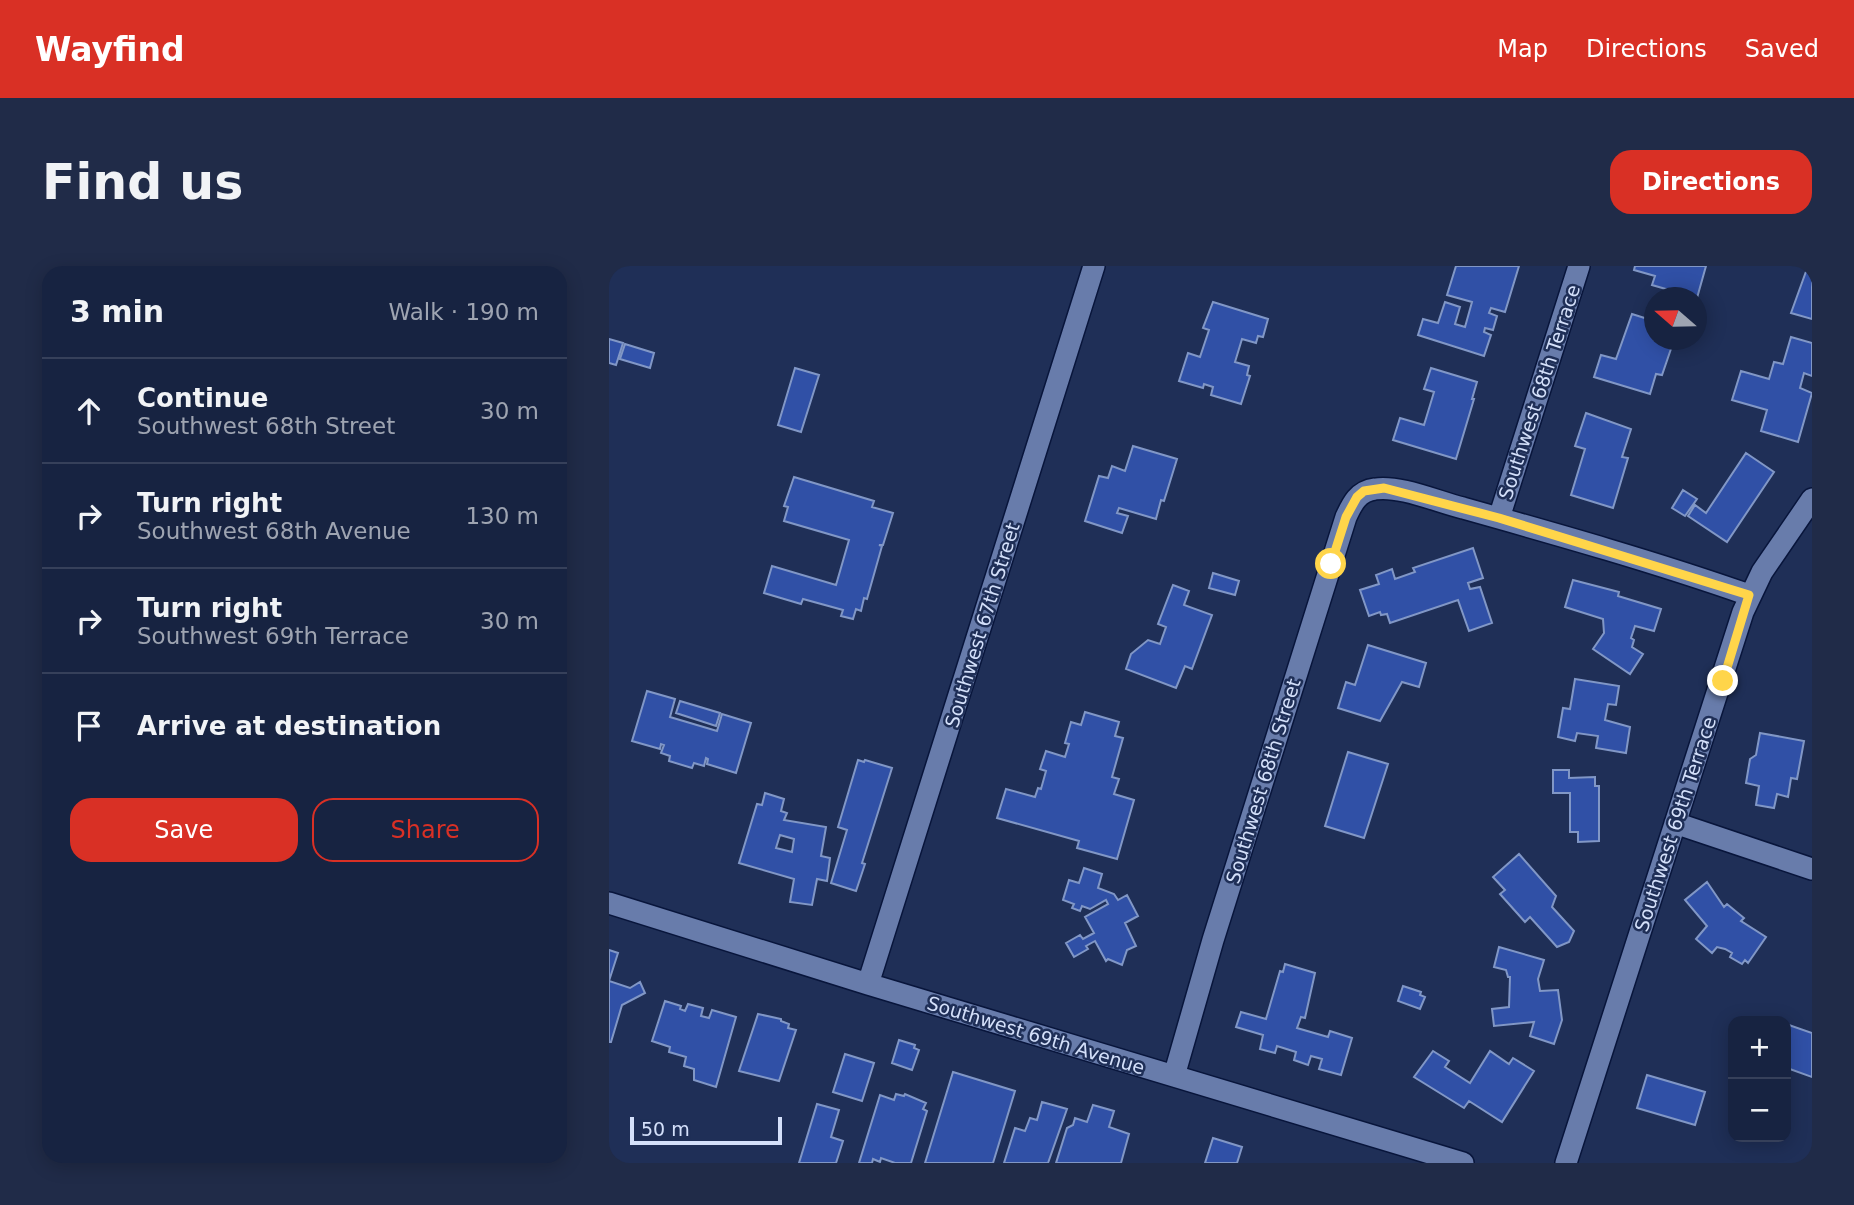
<!DOCTYPE html>
<meta charset="utf-8">
<style>
:root{--surface:#172341;--page:#202b48;--text:#f1f3f6;--muted:#9ea4b1;--line:#36405a;--accent:#d93025}
body{margin:0;font-family:"DejaVu Sans",sans-serif;background:var(--page);color:var(--text)}
.controls{position:absolute;right:21px;bottom:21px;display:grid;overflow:hidden;border-radius:14px;box-shadow:0 4px 18px #0003}
.controls button{width:63px;height:63px;display:grid;place-items:center;padding:0;border:0;border-bottom:2px solid var(--line);background:var(--surface);color:var(--text);font:35px sans-serif}
.compass{position:absolute;left:1035px;top:21px;width:63px;height:63px;border-radius:50%;background:var(--surface);box-shadow:0 4px 18px #0003;rotate:290deg}
.scale{position:absolute;left:21px;bottom:18px;width:152px;box-sizing:border-box;padding-left:7px;border:4px solid #d4e0fa;border-top:0;font-size:19px;line-height:24px;white-space:nowrap;color:#d4e0fa;-webkit-text-stroke:5px #1f2f57;paint-order:stroke}
.stop{position:absolute;width:21px;height:21px;margin:-16px;border:5px solid #ffd54a;border-radius:50%;background:#fff}
.stop.end{background:#ffd54a;border-color:#fff;box-shadow:0 2px 7px #0008}
.list{margin:0;padding:0;list-style:none}
h2{display:flex;justify-content:space-between;align-items:center;height:91px;margin:0;padding:0 28px;font-size:30px}
h2 small{font-size:23px;font-weight:400;color:var(--muted)}
.list li{display:grid;grid-template-columns:46px 1fr auto;gap:21px;align-items:center;box-sizing:border-box;height:105px;padding:0 28px;border-top:2px solid var(--line)}
.list b{display:block;font-size:26px;white-space:nowrap}
.list p{margin:0;font-size:23px;white-space:nowrap;color:var(--muted)}
.list em{font-size:23px;font-style:normal;color:var(--muted)}
.actions{display:flex;gap:14px;padding:21px 28px}
.actions a{flex:1;padding:16px 0;border:2px solid var(--accent);border-radius:21px;text-align:center;font-size:24px;color:var(--accent)}
.actions .main{background:var(--accent);color:#fff}
.icon{flex:none;width:38px;height:38px;fill:none;stroke:currentColor;stroke-width:2;stroke-linecap:round;stroke-linejoin:round}
.map{position:relative;flex:none;width:1203px;height:897px;overflow:hidden;border-radius:21px}
header{display:flex;align-items:center;gap:42px;box-sizing:border-box;height:98px;padding:0 35px;background:var(--accent);color:#fff}
header strong{font-size:33px}
nav{display:flex;gap:38px;margin-inline-start:auto;font-size:24px}
.intro{display:flex;align-items:center;justify-content:space-between;box-sizing:border-box;height:168px;padding:0 42px}
h1{margin:0;font-size:49px}
.button{padding:18px 32px;border-radius:21px;background:var(--accent);color:#fff;font-size:24px;font-weight:700}
main{display:flex;gap:42px;padding:0 42px}
aside{flex:1;background:var(--surface);border-radius:21px;box-shadow:0 4px 18px #0003}
.map>svg:first-child{display:block}
</style>
<header>
<strong>Wayfind</strong>
<nav><a>Map</a><a>Directions</a><a>Saved</a></nav>
</header>
<div class="intro"><h1>Find us</h1><a class="button">Directions</a></div>
<main>
<aside>
<h2>3 min<small>Walk · 190 m</small></h2>
<ul class="list">
<li><svg class="icon" aria-label="ahead" viewBox="0 0 24 24"><path d="M12 20V5M6 11l6-6 6 6"/></svg><div><b>Continue</b><p>Southwest 68th Street</p></div><em>30 m</em></li>
<li><svg class="icon" aria-label="right" viewBox="0 0 24 24"><path d="M7 20v-9h11M14 6l5 5-5 5"/></svg><div><b>Turn right</b><p>Southwest 68th Avenue</p></div><em>130 m</em></li>
<li><svg class="icon" aria-label="right" viewBox="0 0 24 24"><path d="M7 20v-9h11M14 6l5 5-5 5"/></svg><div><b>Turn right</b><p>Southwest 69th Terrace</p></div><em>30 m</em></li>
<li><svg class="icon" aria-label="arrive" viewBox="0 0 24 24"><path d="M6 21V4h12l-3 4 3 4H6"/></svg><div><b>Arrive at destination</b></div></li>
</ul>
<div class="actions"><a class="main">Save</a><a>Share</a></div>
</aside>
<div class="map">
<svg width="1203" height="897" viewBox="0 0 1203 897">
<rect width="100%" height="100%" fill="#1f2f57"/>
<path fill="#3050a6" stroke="#8197c6" stroke-width="2" fill-rule="evenodd" d="M847 0H910L896 46 882 42 880 47 888 50 884 64 876 62 875 66 882 69 875 90 809 69 814 53 829 57 836 36 851 41 846 58 856 61 863 36 838 29Z
M1026 0H1097L1088 32 1043 19 1046 10 1025 4Z
M1199 0H1203V53L1182 47Z
M604 36 659 53 654 71 649 70 647 77 633 73 626 96 640 100 638 109 641 110 632 138 602 129 604 121 595 118 594 122 570 115 579 87 591 91 600 64 594 62Z
M1023 48 1045 55V74H1065L1053 109 1047 108 1041 128 985 111 992 89 1007 93Z
M1182 71 1203 77V110L1195 107 1191 122 1203 127 1189 176 1152 165 1158 144 1123 134 1132 105 1160 113 1165 96 1174 98Z
M0 73 14 77 7 99 0 97Z
M16 78 45 87 41 102 11 93Z
M186 102 210 109 192 166 169 159Z
M822 102 868 116 863 133H865L847 193 784 174 791 152 815 159 825 126 815 123Z
M977 147 1022 163 1013 191 1019 192 1004 242 962 229 976 183 966 180Z
M524 180 568 193 555 235 552 234 547 253 510 242 508 247 519 250 513 267 476 255 490 210 499 212 503 200 516 205Z
M1137 187 1165 206 1118 276 1079 250 1086 239 1097 247Z
M185 211 265 235 263 241 284 247 274 279H270L273 280 258 333 255 332 252 345 247 343 244 353 232 350 234 344 194 333 192 338 155 327 163 300 227 319 240 274 175 255 179 241 175 240Z
M1074 224 1088 233 1076 250 1063 242Z
M864 282 874 312 859 317 861 323 871 321 883 357 860 365 849 334 781 357 778 348 772 349 771 346 760 350 751 324 770 318 767 309 783 303 786 313 806 306 804 302Z
M604 307 630 315 626 329 600 322Z
M964 314 1010 326 1009 330 1052 343 1045 365 1026 360 1022 372 1025 374 1023 381 1034 388 1021 408 984 383 995 367 994 353 956 341Z
M564 319 580 325 575 339 603 349 583 403 576 400 567 422 517 403 522 388 539 374 551 378 557 361 549 358Z
M759 379 817 397 810 421 793 416 771 455 729 442 737 416 746 419Z
M966 413 1010 420 1007 439 999 438 996 454 1021 461 1017 487 987 482 989 470 968 467 966 475 949 471 954 442 961 443Z
M38 425 66 433 61 451 108 465 113 448 142 457 127 507 98 498 99 493 97 492 95 500 85 497 83 502 60 495 61 490 52 487 55 479 52 478 51 483 23 475Z
M71 435 111 447 107 460 67 447Z
M476 446 510 456 506 470 514 472 503 511 510 513 505 528 525 534 508 593 468 582 470 575 388 552 397 523 426 531 429 522 432 523 437 505 431 503 437 485 456 491 460 478 456 477 462 456 472 459Z
M1151 467 1195 475 1188 513 1182 512 1179 531 1168 528 1165 542 1147 539 1150 520 1137 517 1141 493 1147 489Z
M739 486 779 498 755 572 716 560Z
M249 494 255 496 256 494 283 502 253 597 256 598 247 625 222 617 238 564 229 561Z
M944 504H960V512L986 511V520H990V575L969 576V566H961V527H944Z
M156 527 175 533 172 545 178 547 175 554 217 561 212 590 221 592 218 615 208 613 203 639 181 636 185 613 130 597 148 538 153 539ZM171 569 185 573 183 586 167 582Z
M910 588 947 630 943 641 965 665 960 676 948 681 921 651 916 656 891 628 896 624 884 611Z
M475 602 493 608 489 622 505 628 509 634 518 629 529 650 516 657 527 680 518 684 513 699 499 693 497 695 486 675 477 680 479 683 465 691 457 677 471 669 474 673 485 667 476 651 499 638 497 634 481 643 473 640 471 645 463 642 465 638 454 634 460 614 470 617Z
M1098 616 1115 641 1118 638 1135 652 1132 655 1157 671 1139 697 1136 694 1133 698 1121 691 1123 687 1116 683 1108 681 1103 687 1087 673 1098 660 1076 634Z
M890 681 935 694 929 713 931 725 949 724 953 754 945 778 921 770 925 756 885 760 883 743 900 741 901 711H899L897 704 885 701Z
M0 684 9 687 0 715Z
M676 698 706 707 696 752 692 751 688 762 719 771 721 765 743 772 732 809 710 803 713 793 702 790 699 799 685 794 687 786 668 780 666 787 651 783 654 769 627 761 632 746 657 753 671 705 674 706Z
M0 715 21 722 31 716 36 727 13 739 2 776H0Z
M794 720 812 726 811 729 816 731 811 743 789 735Z
M56 735 72 740 71 743 76 745 79 738 94 742 92 750 100 752 103 744 127 751 107 821 85 814V803L75 800 77 791 60 786 61 781 43 775Z
M149 748 172 753V755L180 758 179 762 187 764 170 815 130 805Z
M1177 758 1203 767V811L1178 802Z
M290 774 306 779 305 782 310 784 303 804 283 797Z
M824 785 840 795 836 801 861 817 881 785 900 798 904 792 925 805 893 856 860 835 855 842 805 811Z
M236 788 265 797 253 835 224 826Z
M344 806 406 825 384 897H316Z
M1038 809 1096 826 1086 859 1028 842Z
M287 828 295 830 296 828 317 837 314 843 318 845 302 897H286L272 892 271 896 264 893 263 897H250L271 829 285 834Z
M433 836 458 843 439 897H395L406 862 416 865 421 852 428 854Z
M208 838 230 844 222 871 234 875 227 897H190Z
M484 839 505 845 500 861 520 868 512 897H447L458 862 464 859 466 852 478 856Z
M604 872 633 881 628 897H596Z"/>
<g fill="none" stroke-linecap="round" stroke-linejoin="round">
<g stroke="#08153b" stroke-width="24">
<path id="minor" d="M890 252 970 0
M1066 557 1203 603
M0 637 259 718 854 897
M259 718 485 0
M565 810 604 674 737 251C743 238 749 225 766 223 791 219 829 236 854 242 950 269 1046 296 1140 329
M957 897 1134 346 1153 306 1203 233"/>
</g>
<use href="#minor" stroke="#687cab" stroke-width="21"/>
</g>
<g fill="none" stroke-linecap="round" stroke-linejoin="round">
<path stroke="#ffd54a" stroke-width="9" d="M722 298 737 251 748 231 755 225 775 222 890 252 1140 329 1114 415"/>
</g>
<g text-anchor="middle" stroke-width="5" stroke-linejoin="round" paint-order="stroke">
<g font-size="19" fill="#d4e0fa" stroke="#1f2f57">
<text transform="translate(930 126) rotate(-72)" y="7">Southwest 68th Terrace</text>
<text transform="translate(373 359) rotate(-73)" y="7">Southwest 67th Street</text>
<text transform="translate(654 515) rotate(-73)" y="7">Southwest 68th Street</text>
<text transform="translate(1066 558) rotate(-72)" y="7">Southwest 69th Terrace</text>
<text transform="translate(427 769) rotate(17)" y="7">Southwest 69th Avenue</text>
</g>
</g>
</svg>
<div class="controls">
<button>+</button>
<button>−</button>
</div>
<svg class="compass" viewBox="-18 -18 36 36"><path d="M0-13l5 13h-10z" fill="#e53935"/><path d="M0 13l5-13h-10z" fill="#9ea4b1"/></svg>
<div class="scale">50 m</div>
<div class="stop" style="left:722px;top:298px"></div>
<div class="stop end" style="left:1114px;top:415px"></div>
</div>
</main>
